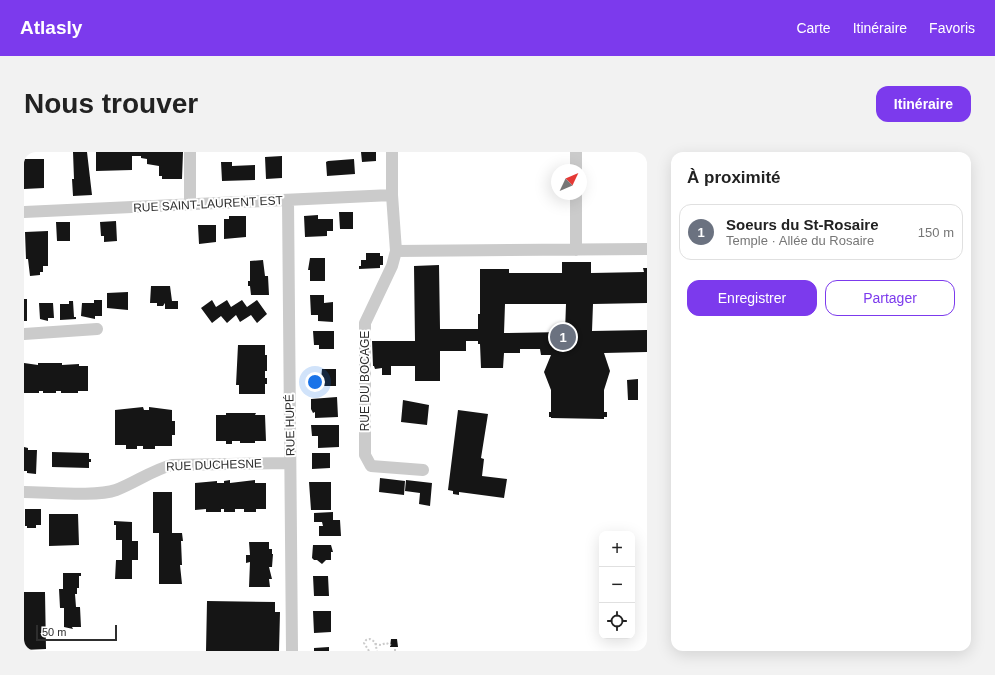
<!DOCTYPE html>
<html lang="fr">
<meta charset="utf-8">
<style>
:root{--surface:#fff;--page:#f2f2f2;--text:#222;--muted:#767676;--line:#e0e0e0;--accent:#7c3aed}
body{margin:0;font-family:Arial,sans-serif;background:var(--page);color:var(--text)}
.controls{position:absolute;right:12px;bottom:12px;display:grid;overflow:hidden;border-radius:8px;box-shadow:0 4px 16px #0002}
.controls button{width:36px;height:36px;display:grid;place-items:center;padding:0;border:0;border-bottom:1px solid var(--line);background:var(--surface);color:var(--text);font:20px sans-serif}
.compass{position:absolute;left:527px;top:12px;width:36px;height:36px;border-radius:50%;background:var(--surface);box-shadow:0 4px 16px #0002;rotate:46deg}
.scale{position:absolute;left:12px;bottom:10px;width:81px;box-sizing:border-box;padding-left:4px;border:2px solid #2e2e2e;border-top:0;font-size:11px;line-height:14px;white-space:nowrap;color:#2e2e2e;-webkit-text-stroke:3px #fff;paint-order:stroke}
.you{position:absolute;left:291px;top:230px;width:14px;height:14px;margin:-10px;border:3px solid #fff;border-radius:50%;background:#1a73e8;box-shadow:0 0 0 6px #1a73e833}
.badge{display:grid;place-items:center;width:26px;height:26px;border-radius:50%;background:var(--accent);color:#fff;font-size:13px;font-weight:700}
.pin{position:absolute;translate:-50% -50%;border:2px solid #fff;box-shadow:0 1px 4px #0006}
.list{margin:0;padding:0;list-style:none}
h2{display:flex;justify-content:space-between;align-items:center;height:52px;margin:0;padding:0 16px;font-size:17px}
h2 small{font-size:13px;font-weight:400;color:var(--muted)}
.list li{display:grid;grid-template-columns:26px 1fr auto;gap:12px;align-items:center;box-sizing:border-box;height:56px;margin:0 8px 8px;padding:0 8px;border:1px solid var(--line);border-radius:12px}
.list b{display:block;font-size:15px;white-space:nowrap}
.list p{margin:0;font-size:13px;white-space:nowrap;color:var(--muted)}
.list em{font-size:13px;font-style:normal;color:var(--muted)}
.actions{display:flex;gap:8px;padding:12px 16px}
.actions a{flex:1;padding:9px 0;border:1px solid var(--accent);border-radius:12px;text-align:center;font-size:14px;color:var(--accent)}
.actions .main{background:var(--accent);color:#fff}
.icon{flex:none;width:22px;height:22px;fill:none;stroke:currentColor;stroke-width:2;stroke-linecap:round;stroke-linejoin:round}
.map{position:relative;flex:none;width:623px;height:499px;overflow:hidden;border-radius:12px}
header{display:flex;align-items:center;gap:24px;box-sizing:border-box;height:56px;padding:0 20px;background:var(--accent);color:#fff}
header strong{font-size:19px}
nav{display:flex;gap:22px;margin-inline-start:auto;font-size:14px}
.intro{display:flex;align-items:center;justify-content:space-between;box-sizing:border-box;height:96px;padding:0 24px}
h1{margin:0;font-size:28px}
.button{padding:10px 18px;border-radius:12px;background:var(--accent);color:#fff;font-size:14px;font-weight:700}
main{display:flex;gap:24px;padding:0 24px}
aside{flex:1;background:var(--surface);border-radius:12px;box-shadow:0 4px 16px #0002}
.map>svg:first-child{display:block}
</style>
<header>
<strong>Atlasly</strong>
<nav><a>Carte</a><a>Itinéraire</a><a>Favoris</a></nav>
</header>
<div class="intro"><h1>Nous trouver</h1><a class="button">Itinéraire</a></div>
<main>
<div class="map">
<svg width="623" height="499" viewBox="0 0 623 499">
<rect width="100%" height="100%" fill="#fff"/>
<path fill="#151515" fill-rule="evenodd" d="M49 0H63L68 43 49 44 48 27H50Z
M72 0H159L158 27H138V24H135V14L123 12V7L117 6V4H108V18L72 19Z
M337 0H352V9L338 10Z
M258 4V26L242 27 241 5Z
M0 7H20V36L0 37Z
M330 7 331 22 303 24 302 10 304 9Z
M197 10H208V14L231 13V28L198 29Z
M315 60H329V77H316Z
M294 63V67H309V79H303V84L281 85 280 64Z
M205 64H222V85L200 87V67H205Z
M92 69 93 89 80 90V84H77L76 70Z
M32 70H46V89H33Z
M174 73H192V90L175 92Z
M24 79V114H19V120H16V123L6 124 4 107H2L1 80Z
M342 101H356V104H359V113H356V116L335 117V114H337V108H342Z
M286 106H301V129H286V118H284Z
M239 108 241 124H244L245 143H227L226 134H224V129H226V109Z
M538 110H567V121L620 120 619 116H623V151L569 152 568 179 623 178V200L580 201 586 219 580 238V260H583V265H580V267L527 266V265H525V260H527V238L520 220 527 203H517L516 197H496V201H480L479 216H457L456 192H454V189H442V199H416V229H391V214H367V223H358V216L351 217 350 214H349L348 189H391L390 114 415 113 416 177H454V162H456V117H485V121H538ZM481 152H542L541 180 480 181Z
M127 134H146L148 149H154V157H141V151L139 154H133V151H126Z
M104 140V158L83 156V141Z
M286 143H300V151L309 150V170L294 169V163H287Z
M0 147H3V169H0Z
M70 148H78V164H71V167L57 164 58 151H70Z
M188 148 192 155 203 148 207 155 218 148 223 155 233 148 243 162 233 171 227 163 216 170 212 163 203 171 197 164 188 171 177 156Z
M45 149H49L50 165H52V167L36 168V152H45Z
M15 151H29L30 166H24V169L16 167Z
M289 179H310V197H295V193H290Z
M214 193H241V203H243V219H241V226H243V232H241V242H215V233H212Z
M0 211 14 213V211H38V213L55 212V214H64V239H54V241H37V239H32V241H19V239H15V241H0Z
M298 217H312V234H299V228H297Z
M614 227V248H604L603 228Z
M313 245 314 265 291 266V260L289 261 287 257V247Z
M379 248 405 253 403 273 377 270Z
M119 255 120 258H125V255L148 258V269H151V283H148V294H131V297H119V294H113V297H102V293H91V258Z
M434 258 464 262 457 306 460 307 458 324 483 327 480 346 435 340V343L429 342V339L424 338Z
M202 261H232L231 263H241L242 289H231V291H216V289H208V292H202V289H192V263H202Z
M287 273H315V295L294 296V284H288Z
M0 295 4 296V298H13L12 322 3 321V319H0Z
M28 300 65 301V307H67V310H65V316L28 315Z
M288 301H306V316L288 317Z
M356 326 381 329 380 343 355 340Z
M206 328V331L231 328V331H242V357H232V360H220V357H211V360H200V357H197V360H182V357L171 358V331L193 329V331H200V329Z
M382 328 408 331 406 354 395 352 396 341 381 339Z
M285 330H307V358H287Z
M129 340H148V381H158L159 389H157L158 413H156L158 432H135V381H129Z
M1 357H17V373H12V376H3V374H1Z
M309 360V368H316L317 384H295V374H299L298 370H290V361Z
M25 362H54L55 393 25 394Z
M90 369 108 370V389H114V408H108V427H91L92 408H98V388H92V373H90Z
M225 390H245V397H248V402H249L248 415H245L248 427H245L246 435H225L226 410 222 411V403H226Z
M289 393H307L309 400H307V408H302L298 412 293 408H290L288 406Z
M39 421H57V424H55V436H53V442H51L52 455H56L57 475H48L49 477 40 475V456H36L35 437H39Z
M289 424H304L305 444H290Z
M0 440H21L22 497 0 498Z
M183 449 251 450V460H256L255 499H182Z
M289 459H307V480L290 481Z
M367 487H373L374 495H366Z
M305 495V499H290V496Z"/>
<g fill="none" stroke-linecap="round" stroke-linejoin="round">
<path stroke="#cbcbcb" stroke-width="2" stroke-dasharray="2 2" stroke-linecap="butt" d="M351 492 357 493 362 491 367 493
M345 499 340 491 342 488 346 487 351 490 353 499
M371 499V495"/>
<path stroke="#cbcbcb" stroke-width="12" d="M166 0V52
M368 0V43L372 99 368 114 341 171V303L347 314 399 318
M552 18V0
M264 48 268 499
M0 60 368 43
M552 98V42
M372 99 623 97
M0 182 73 177
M0 340C23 340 73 345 92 338 111 331 128 318 148 313L266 311"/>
</g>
<g text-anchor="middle" stroke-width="4" stroke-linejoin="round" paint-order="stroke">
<g font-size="12" fill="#2e2e2e" stroke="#fff">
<text transform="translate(184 52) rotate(-3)" y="4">RUE SAINT-LAURENT EST</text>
<text transform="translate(341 229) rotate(-90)" y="4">RUE DU BOCAGE</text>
<text transform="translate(266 273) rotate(-91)" y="4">RUE HUPÉ</text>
<text transform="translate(190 313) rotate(-2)" y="4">RUE DUCHESNE</text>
</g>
</g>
</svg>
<div class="controls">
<button>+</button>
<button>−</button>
<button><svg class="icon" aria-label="locate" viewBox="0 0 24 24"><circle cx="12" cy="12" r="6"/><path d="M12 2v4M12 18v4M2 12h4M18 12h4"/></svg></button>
</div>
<svg class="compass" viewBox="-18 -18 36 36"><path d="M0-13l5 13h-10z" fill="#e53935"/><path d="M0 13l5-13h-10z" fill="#767676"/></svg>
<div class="scale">50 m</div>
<div class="you"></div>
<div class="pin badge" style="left:539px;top:185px;background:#6b7280">1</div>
</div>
<aside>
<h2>À proximité<small></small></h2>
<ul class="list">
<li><span class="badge" style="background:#6b7280">1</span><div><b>Soeurs du St-Rosaire</b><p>Temple · Allée du Rosaire</p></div><em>150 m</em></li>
</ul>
<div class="actions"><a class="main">Enregistrer</a><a>Partager</a></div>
</aside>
</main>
